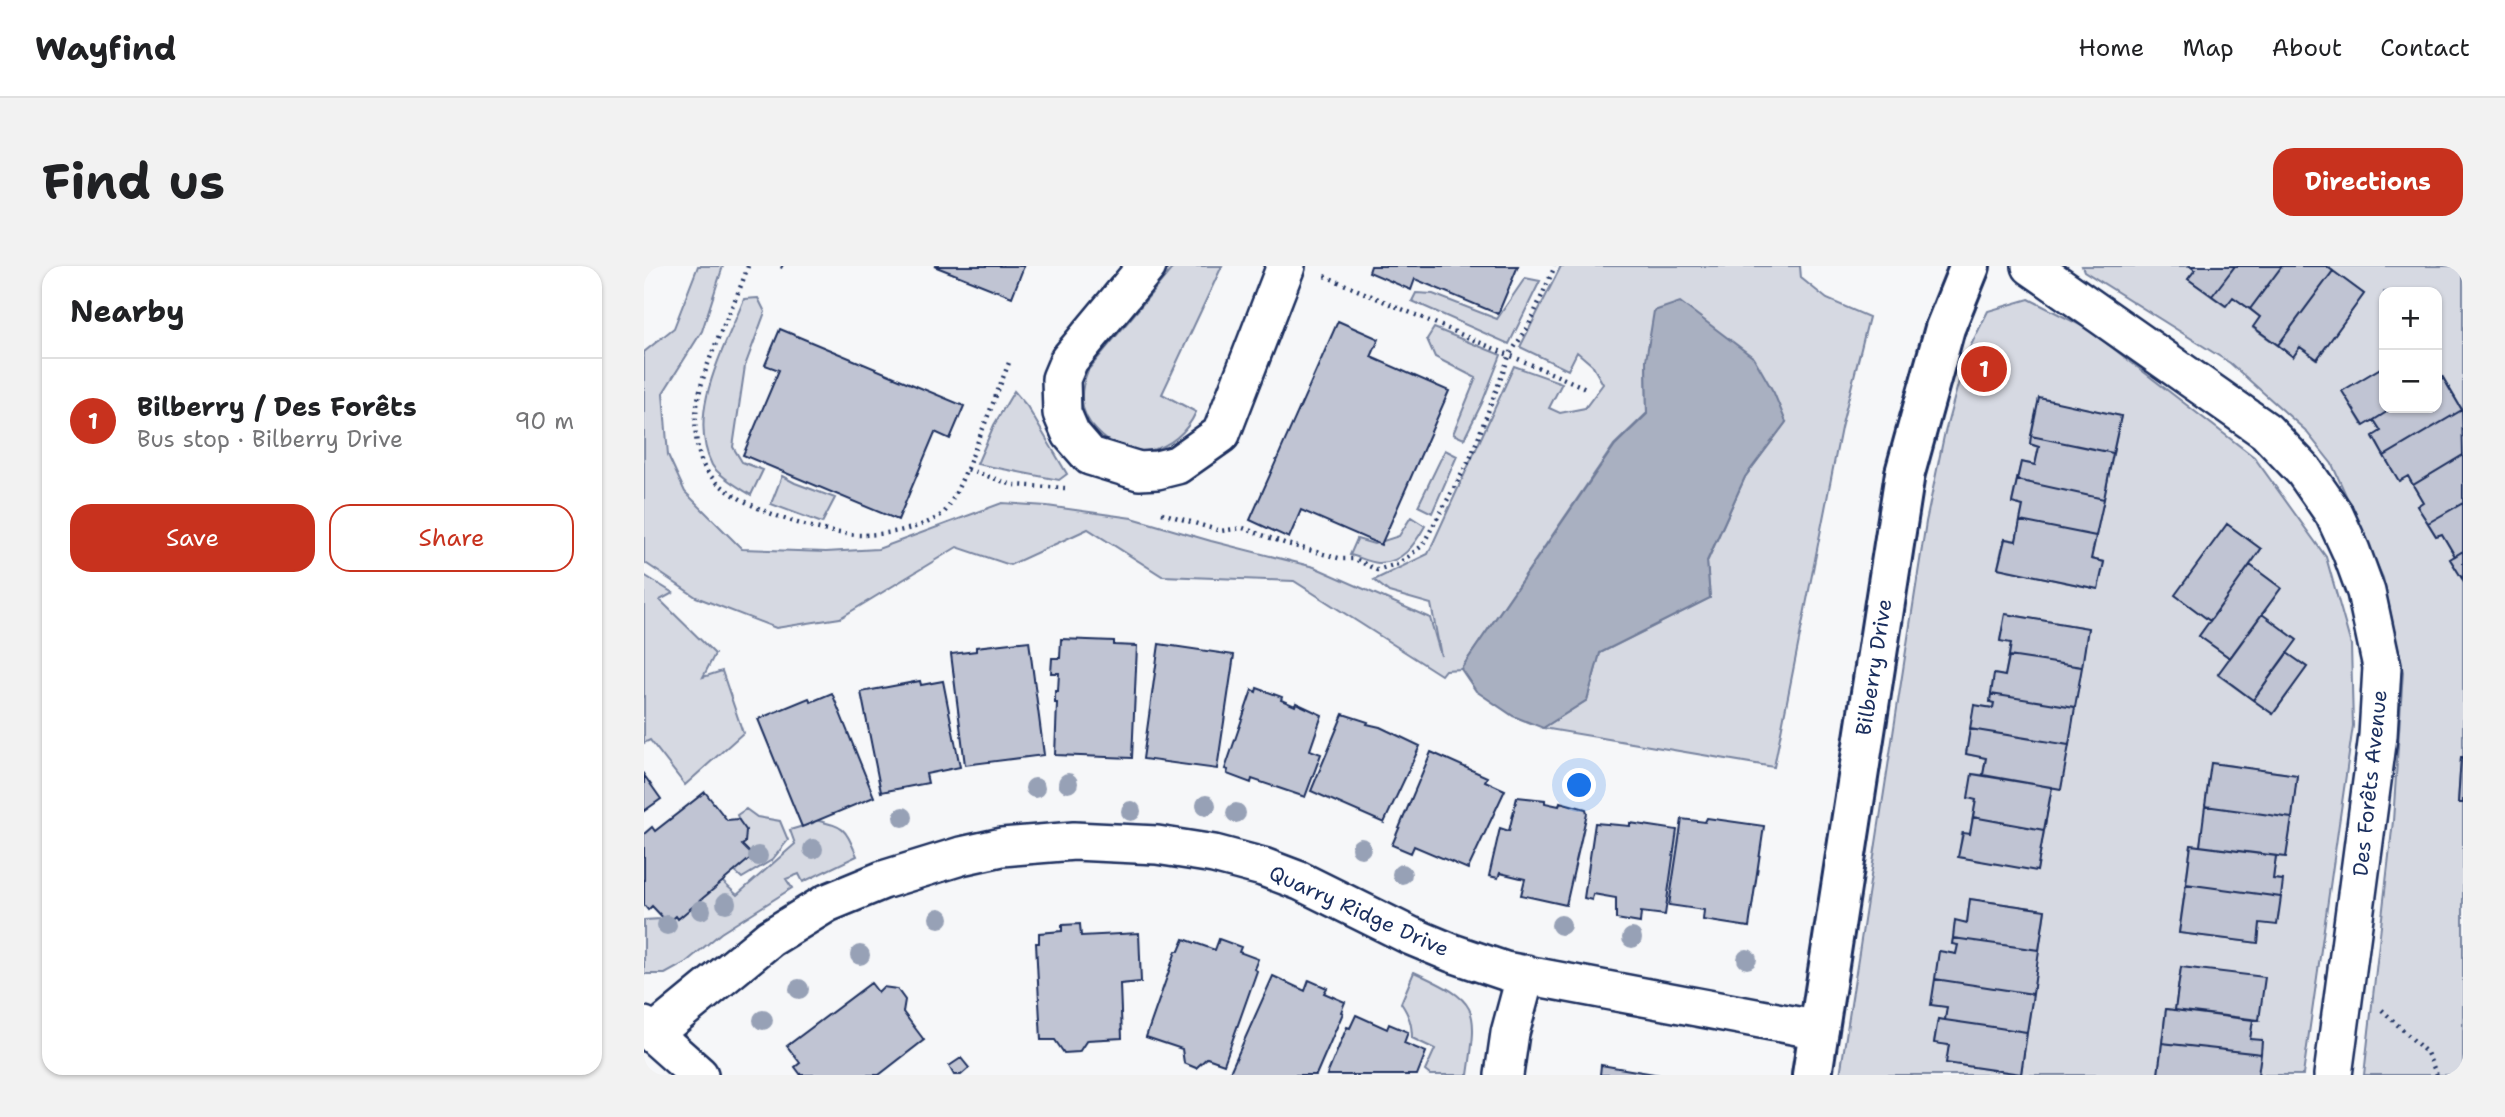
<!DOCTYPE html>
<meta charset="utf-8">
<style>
:root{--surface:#fff;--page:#f2f2f2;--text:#202124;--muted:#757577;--line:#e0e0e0;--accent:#c8321e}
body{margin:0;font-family:"Shantell Sans",sans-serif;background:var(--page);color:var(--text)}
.controls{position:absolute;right:21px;top:21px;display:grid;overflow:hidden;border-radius:14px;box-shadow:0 2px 5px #0004}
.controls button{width:63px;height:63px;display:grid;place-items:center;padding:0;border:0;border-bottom:2px solid var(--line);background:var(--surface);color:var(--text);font:35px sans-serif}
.you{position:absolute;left:936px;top:520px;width:24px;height:24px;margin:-18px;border:5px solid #fff;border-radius:50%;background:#1a73e8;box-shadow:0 0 0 10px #1a73e833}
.badge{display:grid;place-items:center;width:46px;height:46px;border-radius:50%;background:var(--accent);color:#fff;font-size:23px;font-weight:700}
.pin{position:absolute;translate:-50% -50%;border:4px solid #fff;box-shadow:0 2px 7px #0006}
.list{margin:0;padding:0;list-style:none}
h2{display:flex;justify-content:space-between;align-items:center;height:91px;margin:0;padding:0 28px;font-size:30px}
h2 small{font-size:23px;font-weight:400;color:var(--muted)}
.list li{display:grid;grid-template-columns:46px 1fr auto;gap:21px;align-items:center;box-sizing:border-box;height:126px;padding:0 28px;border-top:2px solid var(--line)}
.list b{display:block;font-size:26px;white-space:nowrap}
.list p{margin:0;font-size:23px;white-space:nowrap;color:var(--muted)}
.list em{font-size:23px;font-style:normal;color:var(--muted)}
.actions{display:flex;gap:14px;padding:21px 28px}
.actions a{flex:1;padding:16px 0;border:2px solid var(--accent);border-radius:21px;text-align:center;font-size:24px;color:var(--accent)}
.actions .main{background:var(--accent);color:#fff}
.map{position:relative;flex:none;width:1819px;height:809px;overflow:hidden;border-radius:21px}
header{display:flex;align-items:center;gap:42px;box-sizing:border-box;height:98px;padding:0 35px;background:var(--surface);border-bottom:2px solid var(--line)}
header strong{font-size:33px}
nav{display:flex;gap:38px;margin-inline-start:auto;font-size:24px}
.intro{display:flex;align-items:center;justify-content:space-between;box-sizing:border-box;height:168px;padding:0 42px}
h1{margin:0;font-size:49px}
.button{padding:18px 32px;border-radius:21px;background:var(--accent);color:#fff;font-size:24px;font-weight:700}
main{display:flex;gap:42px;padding:0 42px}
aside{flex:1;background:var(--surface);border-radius:21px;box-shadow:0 2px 5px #0004}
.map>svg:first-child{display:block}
</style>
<header>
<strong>Wayfind</strong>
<nav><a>Home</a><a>Map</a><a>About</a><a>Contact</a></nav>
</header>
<div class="intro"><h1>Find us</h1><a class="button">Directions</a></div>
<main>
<aside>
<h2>Nearby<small></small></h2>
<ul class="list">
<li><span class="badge">1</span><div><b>Bilberry / Des Forêts</b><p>Bus stop · Bilberry Drive</p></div><em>90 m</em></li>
</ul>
<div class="actions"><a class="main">Save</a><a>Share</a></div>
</aside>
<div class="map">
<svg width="1819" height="809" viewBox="0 0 1819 809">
<rect width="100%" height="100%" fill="#f6f7f9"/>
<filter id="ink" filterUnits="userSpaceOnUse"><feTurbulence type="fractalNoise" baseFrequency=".0143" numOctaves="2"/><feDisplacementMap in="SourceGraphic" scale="14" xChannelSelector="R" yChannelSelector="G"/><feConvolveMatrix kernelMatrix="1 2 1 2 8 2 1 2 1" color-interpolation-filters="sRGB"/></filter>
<g filter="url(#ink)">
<path fill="#d6d9e2" stroke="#7884a0" stroke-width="2" fill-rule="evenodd" d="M54 0H79L58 65 19 127 24 189 41 226 98 283 182 286 234 283 358 237 403 240 488 252 567 275 670 301 786 352 797 390 787 338 745 326 730 314 784 288 870 100 918 117 905 142 916 147 941 142 959 118 948 99 933 86 924 104 876 81 917 0H1156L1157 12 1183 33 1225 51 1197 162 1130 501 899 462 943 434 956 387 1066 332 1063 296 1101 211 1142 156 1002 94 1003 147 970 179 817 403 801 404 797 409 650 315 518 310 444 263 366 299 313 281 196 352 132 362 52 331 0 296V86L30 62Z
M530 0H578L518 128 552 146C533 188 484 200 452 164 444 156 439 146 438 135 437 124 440 114 444 104Z
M1438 0H1546L1551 4 1544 13 1581 40 1589 31 1616 51 1609 62 1649 90 1656 81 1672 93 1720 28 1682 0H1819V145L1798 110 1793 114V26H1740V100L1699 125 1719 160 1730 154 1737 165 1729 171 1755 215 1764 210 1779 236 1773 240 1792 270 1798 268 1811 290 1806 293 1819 314V491L1817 492 1814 537H1819V809H1720L1749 555 1759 406 1739 312 1688 198 1661 164 1586 97 1440 5Z
M881 12 896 15 865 78 768 35 772 27 789 28 853 53Z
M114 32 121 46 101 100 89 181 98 196 119 204 107 229C97 223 73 208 68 199 42 146 81 82 100 33Z
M1385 33 1444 63 1610 191 1682 291 1707 379 1709 460 1659 809H1614L1618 775 1606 773 1609 754H1615L1537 701 1531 744 1522 743 1514 809H1196L1282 256 1300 170 1322 89 1344 45ZM1395 133 1477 150 1447 293 1460 296 1454 323 1354 302 1360 273 1372 275 1379 240 1368 236 1377 196 1391 199 1395 181 1386 178ZM1583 258 1617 283 1606 299 1637 322 1618 348 1643 387 1663 401 1629 448 1574 409 1586 392 1555 370 1566 355ZM1361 348 1444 362 1417 522 1408 521 1393 604 1315 591 1318 567 1326 568 1332 534 1328 508 1339 509 1342 492 1322 488 1330 440 1349 442 1350 437 1346 435 1350 409 1361 410 1367 377 1356 374ZM1568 497 1653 509 1642 591 1632 590 1629 613 1638 614 1616 657 1614 677 1535 667 1547 579 1556 580ZM1326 633 1401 644 1377 808 1303 797 1305 779 1290 776 1294 753 1301 754 1303 741 1287 739 1312 688 1314 679 1308 678 1312 655 1323 657Z
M790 62 857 89 838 137 820 173 809 168 832 112 791 91 783 73Z
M370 125 383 140 423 208 415 214 333 198 350 159Z
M801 184 813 190 788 247 774 240Z
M138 210 151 217 191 232 178 257 127 238Z
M767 251 781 260C771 278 758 298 734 297 725 296 715 291 706 289L713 273 730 278 755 270Z
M0 309 29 327 16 334 71 388 59 411 78 405 99 467 41 519 6 474 0 477Z
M102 543 113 551 136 555 144 574 128 594 98 612 86 601C98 580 103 572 93 549Z
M172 554C202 562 200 561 213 590L159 616 155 608 142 613 148 622 77 667 41 697 21 708H0V654L17 653 69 607 93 629 151 578 146 564 169 557Z
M770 706C835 736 834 740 824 809H786L781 805 791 783 768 772C768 758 765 749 757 737Z"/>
<path fill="#a9b0c1" stroke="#707c99" stroke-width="2" d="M1036 36 1110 92 1130 127 1142 156 1101 211 1063 295 1066 332 956 387 943 434 899 462 869 450 832 425 817 403 971 179 1003 148 1002 94 1010 45Z"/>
<path fill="#c0c4d3" stroke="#1b2f5e" stroke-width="2" d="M290 0H380L368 31Z
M727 0H874L854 48 771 13 767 24 725 6Z
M1546 0H1591L1568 30 1544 13 1551 4Z
M1591 0H1638L1606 43 1589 31 1582 40 1568 30Z
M1638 0H1682L1689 5 1634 79 1609 61 1616 51 1606 43Z
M1689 5 1720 28 1673 93 1656 81 1649 91 1634 79Z
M694 55 735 73 727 91 805 125 737 279 657 244 645 272 606 254Z
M136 63 320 140 306 173 291 166 254 254 99 189 135 104 121 99Z
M1740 100V142H1749L1720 160 1698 125Z
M1798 110 1818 144 1740 190 1729 170 1737 165 1730 154 1749 142H1793V114Z
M1395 132 1477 150 1469 187 1387 170Z
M1818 144 1819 189 1769 219 1764 210 1755 215 1740 190Z
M1387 170 1469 187 1460 233 1373 214 1377 196 1391 199 1395 181 1386 178Z
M1819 189V237L1784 257 1773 240 1779 236 1769 219Z
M1373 214 1460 233 1452 270 1376 255 1379 240 1368 237Z
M1819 237V285L1811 290 1798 268 1792 270 1784 257Z
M1376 255 1452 270 1447 293 1460 296 1454 323 1354 302 1361 273 1372 275Z
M1583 258 1617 283 1566 355 1531 329Z
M1819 285V314L1806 293Z
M1606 299 1637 322 1586 392 1555 370Z
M1361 348 1444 362 1438 401 1365 390 1367 377 1356 375Z
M1618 348 1653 374 1609 434 1574 408Z
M417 373 470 375V379L493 380 488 492 411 489 413 437H411V425H414L415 407H407L408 392H416Z
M385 375 400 489 321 499 307 388 332 385V381Z
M515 378 590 389 573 503 499 493Z
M1643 387 1663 401 1629 448 1609 434Z
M1365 390 1438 401 1431 441 1347 428 1350 408 1361 410Z
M276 415 277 419 299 415 316 501 282 508 284 517 237 526 217 426Z
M613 422 638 431 637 434 651 440 652 437 678 449 666 484 677 488 661 531 608 513 607 517 583 508 584 504 581 503 608 424 612 426Z
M188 427 230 531 158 561 114 453 165 432 167 436Z
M1347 428 1431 441 1425 479 1326 463 1330 439 1349 442 1350 437 1346 436Z
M699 448 724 456 723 458 736 461 776 480 740 557 667 525Z
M1326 463 1425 479 1417 523 1339 509 1342 492 1322 488Z
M787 486 843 511 841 515 861 524 824 603 770 580 767 587 748 579Z
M1817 491H1819V537H1814Z
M1567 497 1653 509 1648 552 1561 540Z
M1328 508 1408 521 1400 564 1329 551 1332 534 1324 532Z
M0 509 17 533 0 545Z
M61 526 83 554 94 553 102 564 101 577 98 579 109 590 34 653 32 650 24 657 8 640 4 644 0 639V568L8 561 11 565Z
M873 531 901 534V537L915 540 916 536 942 543 943 547 922 639 877 629 881 613 856 607 854 612 845 610 856 562 865 565Z
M1561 540 1648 552 1642 591 1556 580Z
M1329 551 1400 564 1393 605 1314 591 1319 567 1326 568Z
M1063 552 1120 560 1105 661 1059 654 1060 644 1025 639 1038 553 1061 556Z
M951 557 986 560V557L1033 564 1021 649 997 646 996 657 972 653V632L949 628 948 634 940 632Z
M1547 579 1632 590 1629 613 1639 614 1637 631 1542 618Z
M1542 618 1637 631 1633 659 1616 657 1614 677 1535 667Z
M1326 633 1401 644 1395 684 1309 672 1311 654 1323 657Z
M436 658 437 670 495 667 497 716 476 718 478 772 443 774 435 786 420 787 411 774H397L392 677H395V667L418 665V659Z
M1309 672 1395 684 1389 728 1291 713 1295 685 1312 688 1314 679 1308 678Z
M540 673 571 684 575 673 597 681 595 686 614 693 610 703 613 705 580 798 563 792 552 802 540 797 538 783 502 771 532 685H535Z
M1537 701 1621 711 1615 754 1531 744Z
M629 710 661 725 665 714 683 722 680 727 701 736 697 746 699 747 672 809H592L586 806Z
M1291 713 1389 728 1383 766 1301 754 1303 741 1287 739Z
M227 717 234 726 239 721 253 723 261 734 259 746 280 774 235 809H157L151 801 156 797 143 780Z
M1522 743 1609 754 1606 773 1618 774 1617 788 1518 777Z
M712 749 743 763 745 758 764 766 760 777 782 786 773 809H683L703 761 706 762Z
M1294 753 1383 766 1377 808 1302 797 1305 779 1290 777Z
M1518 777 1617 788 1614 809H1514Z
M317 792 325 802 317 809H310L305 800Z
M957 799 1016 809H956Z"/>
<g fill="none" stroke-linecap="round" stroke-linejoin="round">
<g stroke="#1b2f5e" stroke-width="42">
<path id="minor" d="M503 0 425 94 417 113 418 147 427 168 446 190 495 205 513 204 533 199 577 168 642 0
M1387 0 1622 165 1660 205 1690 248 1707 285 1722 326 1738 401 1734 470 1689 809
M0 760 55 809
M9 768 126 672 183 637 239 614 317 590 358 581 430 575 513 579 570 588 619 601 656 615 767 670 808 687 861 705 1175 764
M860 809 866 767 882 708"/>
</g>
<g stroke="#1b2f5e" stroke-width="44">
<path id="tertiary" d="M1168 809 1261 207 1301 62 1326 0"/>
</g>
<path stroke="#1b2f5e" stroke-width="4.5" stroke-dasharray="2 5" stroke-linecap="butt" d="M104 0C85 60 35 128 57 194 71 237 178 270 220 269 244 268 277 263 297 249 306 244 317 214 323 203L369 219 421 222
M137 0 143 3
M681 10 944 123
M323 203 366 94
M518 247 576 265 599 262 643 278 698 293H711L733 304 754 298 778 280 826 193 866 88 884 61 911 0
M1738 744 1783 787 1793 809"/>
<use href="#minor" stroke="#fff" stroke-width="37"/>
<use href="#tertiary" stroke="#fff" stroke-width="38"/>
</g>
<g fill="#97a1b6">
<circle cx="424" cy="517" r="10"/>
<circle cx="391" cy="522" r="10"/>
<circle cx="562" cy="539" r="10"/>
<circle cx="487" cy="545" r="10"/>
<circle cx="592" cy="547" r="10"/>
<circle cx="259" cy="551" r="10"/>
<circle cx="717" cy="582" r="10"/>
<circle cx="169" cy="583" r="10"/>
<circle cx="114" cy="590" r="10"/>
<circle cx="758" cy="608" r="10"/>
<circle cx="82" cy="637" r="10"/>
<circle cx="57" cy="644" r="10"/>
<circle cx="295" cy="652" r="10"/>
<circle cx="23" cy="659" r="10"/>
<circle cx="917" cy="659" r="10"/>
<circle cx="988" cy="672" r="10"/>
<circle cx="216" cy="689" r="10"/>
<circle cx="1103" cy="693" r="10"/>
<circle cx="155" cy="723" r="10"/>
<circle cx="119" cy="754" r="10"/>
</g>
</g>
<g text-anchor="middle" stroke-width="7" stroke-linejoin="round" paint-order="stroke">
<g font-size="21" fill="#1b2f5e" stroke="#fff">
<text transform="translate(1230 401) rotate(-81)" y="7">Bilberry Drive</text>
<text transform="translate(1726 517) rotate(-84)" y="7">Des Forêts Avenue</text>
<text transform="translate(715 645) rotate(24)" y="7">Quarry Ridge Drive</text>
</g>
</g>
</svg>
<div class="controls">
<button>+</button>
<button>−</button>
</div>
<div class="you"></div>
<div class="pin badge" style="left:1340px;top:103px">1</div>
</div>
</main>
